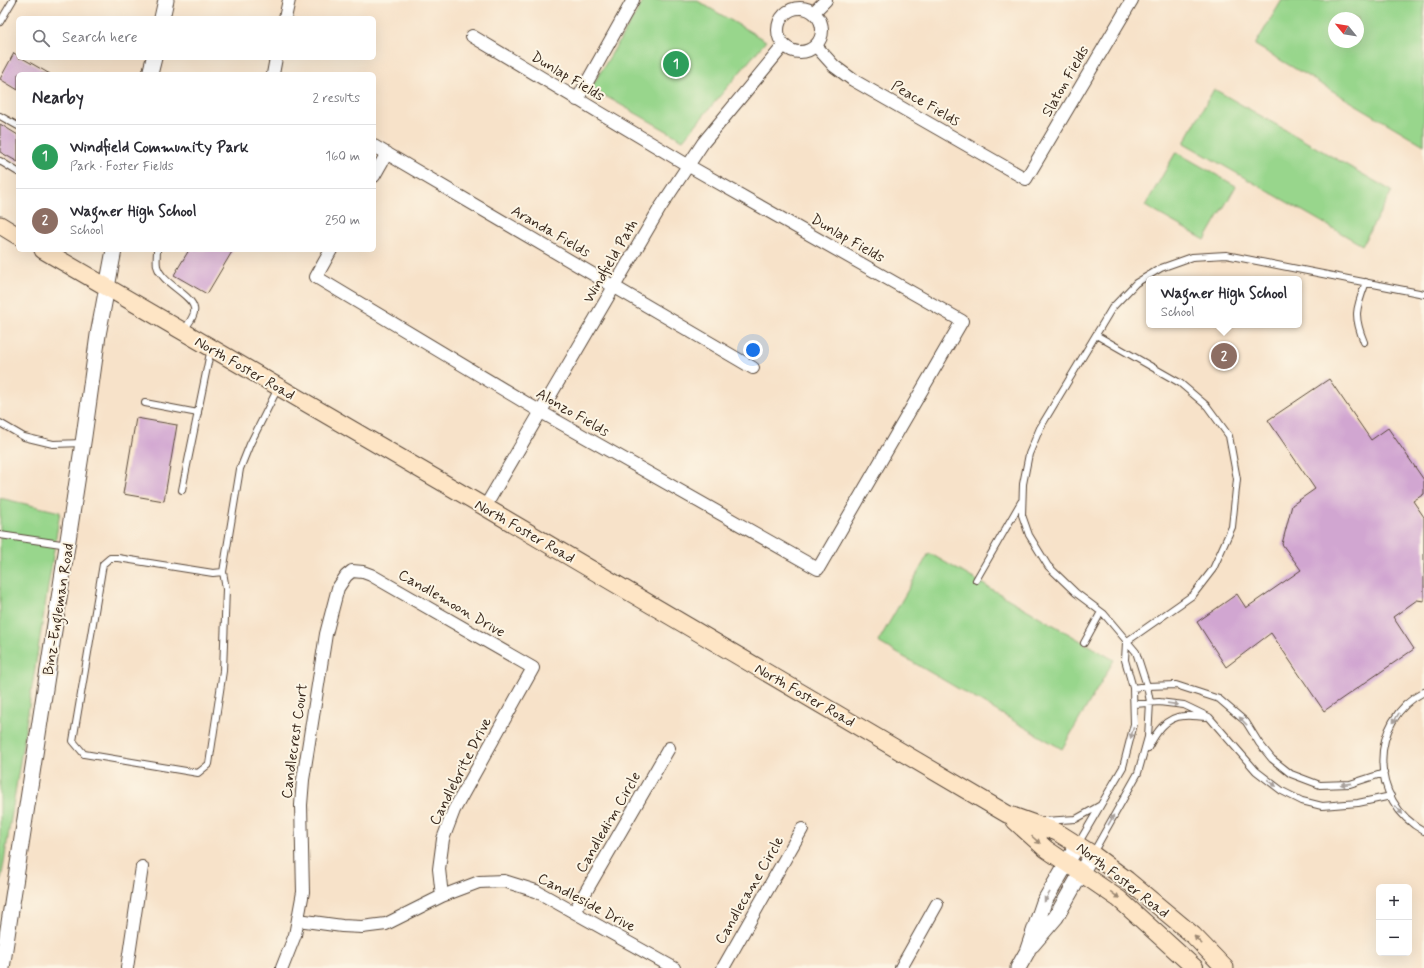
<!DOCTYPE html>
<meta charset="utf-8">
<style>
:root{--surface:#fff;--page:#f2f2f3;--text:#2b2b33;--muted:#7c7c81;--line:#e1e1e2;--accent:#d93025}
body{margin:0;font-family:Mynerve,sans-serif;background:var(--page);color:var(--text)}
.controls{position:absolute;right:12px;bottom:12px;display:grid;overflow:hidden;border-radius:6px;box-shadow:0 4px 16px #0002}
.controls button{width:36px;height:36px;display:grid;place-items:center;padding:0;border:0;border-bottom:1px solid var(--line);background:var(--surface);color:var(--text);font:20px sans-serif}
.compass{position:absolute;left:1328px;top:12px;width:36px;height:36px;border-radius:50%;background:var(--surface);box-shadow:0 4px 16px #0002;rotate:300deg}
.you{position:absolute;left:753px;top:350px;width:14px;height:14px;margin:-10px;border:3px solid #fff;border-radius:50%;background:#1a73e8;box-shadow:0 0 0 6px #1a73e833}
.badge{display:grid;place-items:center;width:26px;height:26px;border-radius:50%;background:var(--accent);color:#fff;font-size:13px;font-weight:700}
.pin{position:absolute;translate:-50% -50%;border:2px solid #fff;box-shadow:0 1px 4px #0006}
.popup{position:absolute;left:1146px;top:276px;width:156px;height:52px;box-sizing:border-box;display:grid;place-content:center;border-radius:6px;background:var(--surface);filter:drop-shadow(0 1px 3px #0005);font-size:13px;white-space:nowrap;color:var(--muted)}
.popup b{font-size:15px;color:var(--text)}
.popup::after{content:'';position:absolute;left:50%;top:100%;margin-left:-8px;border:8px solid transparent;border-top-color:var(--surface)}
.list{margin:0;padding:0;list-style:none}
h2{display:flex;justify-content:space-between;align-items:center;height:52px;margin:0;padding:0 16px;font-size:17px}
h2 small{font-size:13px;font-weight:400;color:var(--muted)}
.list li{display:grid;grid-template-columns:26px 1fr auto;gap:12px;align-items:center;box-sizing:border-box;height:64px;padding:0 16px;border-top:1px solid var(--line)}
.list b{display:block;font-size:15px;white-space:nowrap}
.list p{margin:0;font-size:13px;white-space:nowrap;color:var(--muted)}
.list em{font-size:13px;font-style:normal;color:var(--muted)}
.icon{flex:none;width:22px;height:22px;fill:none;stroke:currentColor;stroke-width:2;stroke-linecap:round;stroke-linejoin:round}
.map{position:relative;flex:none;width:1424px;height:968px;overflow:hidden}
.search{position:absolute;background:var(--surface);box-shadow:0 4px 16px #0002;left:16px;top:16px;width:360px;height:44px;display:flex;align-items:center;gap:10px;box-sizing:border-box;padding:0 14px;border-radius:6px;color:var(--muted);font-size:15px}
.panel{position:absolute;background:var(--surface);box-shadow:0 4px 16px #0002;left:16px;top:72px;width:360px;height:180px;border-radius:6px}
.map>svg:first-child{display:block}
</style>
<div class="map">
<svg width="1424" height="968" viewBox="0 0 1424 968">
<rect width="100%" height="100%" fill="#fcf5e5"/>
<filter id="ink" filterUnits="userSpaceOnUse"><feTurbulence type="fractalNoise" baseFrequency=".025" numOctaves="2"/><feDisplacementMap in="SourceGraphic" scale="8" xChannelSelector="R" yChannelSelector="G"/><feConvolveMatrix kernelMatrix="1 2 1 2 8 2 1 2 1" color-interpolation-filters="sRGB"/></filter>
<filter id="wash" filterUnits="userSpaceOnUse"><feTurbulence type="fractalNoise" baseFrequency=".012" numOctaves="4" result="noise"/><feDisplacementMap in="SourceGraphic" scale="16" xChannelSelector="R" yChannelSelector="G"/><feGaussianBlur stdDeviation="0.9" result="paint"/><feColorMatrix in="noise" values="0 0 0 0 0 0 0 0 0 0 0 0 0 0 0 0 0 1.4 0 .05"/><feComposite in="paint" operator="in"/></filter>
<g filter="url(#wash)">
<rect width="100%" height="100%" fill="#f7e2c9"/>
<path fill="#98d68c" stroke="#6a8055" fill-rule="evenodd" d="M644 0H696L766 41 683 140 591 88Z
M1282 0H1424V145L1255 45ZM1334 18H1358V42H1334Z
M1214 89 1392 191 1362 245 1184 143Z
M1176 152 1236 186 1205 240 1145 206Z
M0 498 60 512 0 887Z
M929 553 1114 660 1062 749 878 642Z"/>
<g id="blocks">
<path fill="#d1a6d1" d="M14 53 18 56V58H22L50 74H18V90L0 79Z
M0 124 18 135V162L0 152Z
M189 250H233L207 294 174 275Z
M1329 379 1371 440 1388 428 1424 480V494L1413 501 1424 517V601L1417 600 1393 617 1414 649 1324 711 1271 633 1226 667 1197 622 1237 594 1246 608 1301 570 1282 544 1292 505 1315 489 1268 420Z
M136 418 177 425 164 501 123 494Z"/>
</g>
</g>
<g filter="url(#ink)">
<use href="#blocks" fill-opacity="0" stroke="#574638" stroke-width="1"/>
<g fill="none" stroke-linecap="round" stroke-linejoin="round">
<g stroke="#574638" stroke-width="8">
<path id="service" d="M0 22 13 0
M0 116 18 126
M0 161 18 172
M157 250C157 255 156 261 157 266 162 284 191 294 194 308 196 315 188 324 184 330
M1096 335 1180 383 1207 406 1229 436 1237 479 1232 527 1213 569 1193 595 1126 642
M1364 342C1353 315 1356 309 1366 282
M145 403 198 413
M0 423 24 437 53 444 83 443
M182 490 211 348
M0 535 68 545
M223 572 213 573 118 558H110L103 564 73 741 84 754 198 773 209 764 223 671 226 589 223 572 240 469 250 444 278 388
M976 580 1021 502
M1084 643 1101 612
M1133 688 1147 686 1176 685 1219 699 1246 722 1259 743 1272 759 1291 774 1320 785 1350 784 1384 773
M1424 692C1368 720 1369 802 1424 831
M1135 704 1159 702 1184 705 1209 717 1256 771 1282 791 1302 801 1322 806 1358 803 1391 796
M1148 748C1156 733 1165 717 1184 716 1191 715 1199 717 1206 717
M1044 821 1076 819 1099 806
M1078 844 1123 767 1134 724 1133 688 1125 660 1126 642
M1093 853 1138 773 1148 737 1150 702 1147 686 1136 652 1104 614 1076 593 1048 566 1029 535 1022 515 1023 484 1029 454 1040 428 1112 308 1136 283 1161 268 1192 257 1226 255 1424 294"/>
</g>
<g stroke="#574638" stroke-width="14">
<path id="minor" d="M778 30a22 22 0 1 1 44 0a22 22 0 1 1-44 0Z
M814 12 826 0
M285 18 289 0
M816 46 834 66 853 80 1026 179 1132 0
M273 74 276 58
M577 100 633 0
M374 146 753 368
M374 176 387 153
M331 250 316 277 541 412 818 569 962 321 689 166 472 36
M485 507 660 208 703 143 784 45
M574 912 669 748
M298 920 342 926 362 927 386 924 442 896 479 882 504 881 536 891 674 968
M127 968 142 867
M282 968 295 935 303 892 301 805 303 780 326 634 338 588 346 576 352 571 363 572 371 575 533 668 454 810 443 839 439 869 442 896
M723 968 802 829
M901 968 937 904"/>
</g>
<g stroke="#574638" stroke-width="17">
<path id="tertiary" d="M162 18 166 0
M150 74 154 58
M1032 945 1056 917 1092 854
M2 968 84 436 98 335 114 250
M1018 968 1027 952 1044 902 1078 844"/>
</g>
<g stroke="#574638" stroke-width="19">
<path id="secondary" d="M0 225 18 236
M43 250 485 507 1007 814 1057 832 1092 854 1127 880 1193 935 1225 968
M1015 821 1046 849 1119 899 1195 968"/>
</g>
<use href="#service" stroke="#fff" stroke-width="6"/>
<use href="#minor" stroke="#fff" stroke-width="12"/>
<use href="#tertiary" stroke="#fff" stroke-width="15"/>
<use href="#secondary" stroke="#fee5c5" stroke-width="17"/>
</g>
<defs><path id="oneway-solid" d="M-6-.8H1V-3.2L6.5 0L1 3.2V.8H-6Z"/></defs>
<g fill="#a79f9a">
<use href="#oneway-solid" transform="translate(1173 704) rotate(8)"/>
<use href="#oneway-solid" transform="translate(1396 718) rotate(121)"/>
<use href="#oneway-solid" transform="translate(1243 721) rotate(-134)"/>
<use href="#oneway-solid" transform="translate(1132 733) rotate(105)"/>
<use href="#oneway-solid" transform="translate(1272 783) rotate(37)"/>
<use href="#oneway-solid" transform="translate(1346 784) rotate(174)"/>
<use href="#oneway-solid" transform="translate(1399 810) rotate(50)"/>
<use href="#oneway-solid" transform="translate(1111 820) rotate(-61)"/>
<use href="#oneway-solid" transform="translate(1047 897) rotate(120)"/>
</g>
<g fill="#9c8872">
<use href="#oneway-solid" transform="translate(1036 840) rotate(42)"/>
<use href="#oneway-solid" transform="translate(1115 895) rotate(36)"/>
<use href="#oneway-solid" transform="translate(1198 940) rotate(-134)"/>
</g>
</g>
<g text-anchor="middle" stroke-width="4" stroke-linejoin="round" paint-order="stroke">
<g font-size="15" fill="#3b2a1e" stroke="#fcf5e5">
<text transform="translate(568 76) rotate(31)" y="5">Dunlap Fields</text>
<text transform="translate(1065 81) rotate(-60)" y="5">Slaton Fields</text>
<text transform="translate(926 103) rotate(30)" y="5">Peace Fields</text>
<text transform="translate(551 231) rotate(30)" y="5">Aranda Fields</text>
<text transform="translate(848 238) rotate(30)" y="5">Dunlap Fields</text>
<text transform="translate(610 261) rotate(-60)" y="5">Windfield Path</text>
<text transform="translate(245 368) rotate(30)" y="5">North Foster Road</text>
<text transform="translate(573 412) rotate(30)" y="5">Alonzo Fields</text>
<text transform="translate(525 531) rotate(30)" y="5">North Foster Road</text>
<text transform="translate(452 603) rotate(30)" y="5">Candlemoon Drive</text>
<text transform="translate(58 609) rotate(-81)" y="5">Binz-Engleman Road</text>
<text transform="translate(805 695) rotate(30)" y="5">North Foster Road</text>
<text transform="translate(294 741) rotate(-82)" y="5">Candlecrest Court</text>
<text transform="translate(460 771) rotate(-63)" y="5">Candlebrite Drive</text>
<text transform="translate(608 822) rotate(-60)" y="5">Candledim Circle</text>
<text transform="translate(1123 880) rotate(38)" y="5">North Foster Road</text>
<text transform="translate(749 890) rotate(-60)" y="5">Candlecane Circle</text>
<text transform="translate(587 902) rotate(28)" y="5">Candleside Drive</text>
</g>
</g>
</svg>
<div class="controls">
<button>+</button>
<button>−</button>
</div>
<svg class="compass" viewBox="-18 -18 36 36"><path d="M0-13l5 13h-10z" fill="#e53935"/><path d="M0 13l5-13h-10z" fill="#7c7c81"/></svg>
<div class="you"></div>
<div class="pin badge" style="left:676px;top:64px;background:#2e9e5b">1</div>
<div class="pin badge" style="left:1224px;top:356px;background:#8d6e63">2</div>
<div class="popup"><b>Wagner High School</b>School</div>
<div class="search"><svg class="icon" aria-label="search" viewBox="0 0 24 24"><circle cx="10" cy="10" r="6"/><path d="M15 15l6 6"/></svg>Search here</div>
<section class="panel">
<h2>Nearby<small>2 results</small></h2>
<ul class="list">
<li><span class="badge" style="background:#2e9e5b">1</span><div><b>Windfield Community Park</b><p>Park · Foster Fields</p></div><em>160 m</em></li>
<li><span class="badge" style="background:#8d6e63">2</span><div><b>Wagner High School</b><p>School</p></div><em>250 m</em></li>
</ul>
</section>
</div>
